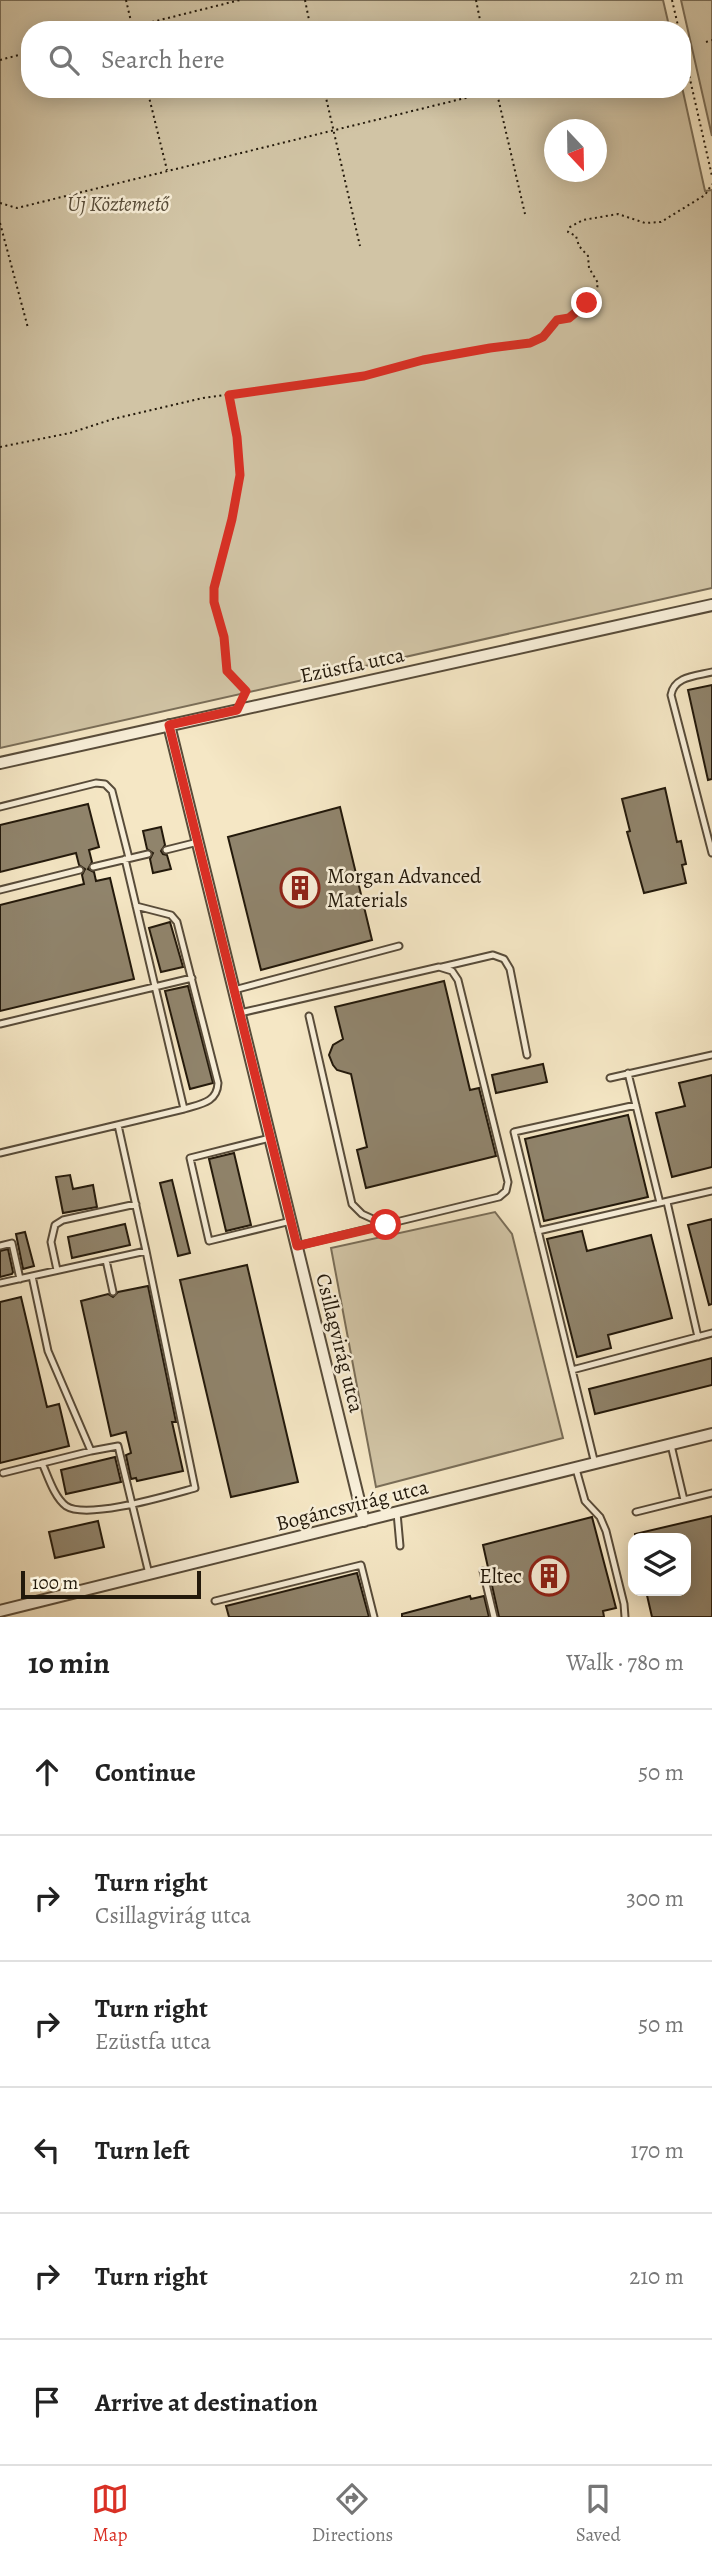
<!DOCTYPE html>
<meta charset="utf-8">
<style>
:root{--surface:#fff;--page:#f6f6f6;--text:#222;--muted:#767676;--line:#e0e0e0;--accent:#d93025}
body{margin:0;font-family:Alegreya,serif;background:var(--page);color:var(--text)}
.controls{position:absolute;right:21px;bottom:21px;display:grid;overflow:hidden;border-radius:14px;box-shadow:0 4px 18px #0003}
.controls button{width:63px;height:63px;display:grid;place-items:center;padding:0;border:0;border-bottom:2px solid var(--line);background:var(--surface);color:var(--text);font:35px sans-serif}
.compass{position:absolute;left:544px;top:119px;width:63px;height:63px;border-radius:50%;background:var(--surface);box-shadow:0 4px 18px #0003;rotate:158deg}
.scale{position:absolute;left:21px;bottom:18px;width:180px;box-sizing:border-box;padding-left:7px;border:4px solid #23190b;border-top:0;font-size:19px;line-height:24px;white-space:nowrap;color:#23190b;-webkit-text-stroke:5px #f8efd9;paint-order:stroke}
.stop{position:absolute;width:21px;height:21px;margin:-16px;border:5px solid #d93025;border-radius:50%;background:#fff}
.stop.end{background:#d93025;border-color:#fff;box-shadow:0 2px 7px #0008}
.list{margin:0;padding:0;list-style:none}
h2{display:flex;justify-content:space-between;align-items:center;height:91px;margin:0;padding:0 28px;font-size:30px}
h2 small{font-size:23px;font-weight:400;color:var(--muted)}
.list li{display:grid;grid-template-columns:46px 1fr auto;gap:21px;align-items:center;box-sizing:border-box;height:126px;padding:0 28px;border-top:2px solid var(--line)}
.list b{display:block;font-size:26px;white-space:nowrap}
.list p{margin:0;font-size:23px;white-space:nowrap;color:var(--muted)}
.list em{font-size:23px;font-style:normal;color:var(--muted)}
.icon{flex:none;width:38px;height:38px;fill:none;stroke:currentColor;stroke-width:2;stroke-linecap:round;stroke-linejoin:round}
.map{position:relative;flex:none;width:712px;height:1617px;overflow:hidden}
.search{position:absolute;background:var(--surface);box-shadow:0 4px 18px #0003;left:21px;right:21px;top:21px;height:77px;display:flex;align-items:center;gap:18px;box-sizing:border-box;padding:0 24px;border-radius:28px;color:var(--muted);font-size:26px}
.sheet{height:847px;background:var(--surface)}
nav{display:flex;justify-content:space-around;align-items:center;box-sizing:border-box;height:98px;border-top:2px solid var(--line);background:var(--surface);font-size:19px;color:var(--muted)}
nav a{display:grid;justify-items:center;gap:4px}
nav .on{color:var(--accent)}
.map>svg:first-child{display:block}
</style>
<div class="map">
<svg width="712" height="1617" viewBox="0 0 712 1617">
<rect width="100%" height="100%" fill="#f5e7c5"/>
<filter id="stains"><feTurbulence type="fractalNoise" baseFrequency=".00286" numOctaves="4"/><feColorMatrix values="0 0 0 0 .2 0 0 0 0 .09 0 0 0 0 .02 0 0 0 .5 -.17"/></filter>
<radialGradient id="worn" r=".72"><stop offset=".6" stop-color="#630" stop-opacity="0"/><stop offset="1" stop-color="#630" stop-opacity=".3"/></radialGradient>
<path fill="#d1c4a5" stroke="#7a6e58" stroke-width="2" fill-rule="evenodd" d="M0 0H663L670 30H30V89H682V87L705 191 712 190V588L0 748ZM554 130H596V172H554Z
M681 0H712V136Z
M495 1212 512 1234 563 1438 376 1487 331 1248Z"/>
<path fill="#90846c" stroke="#23190b" stroke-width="2" d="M712 685V779L708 780 688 690Z
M665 788 677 842 681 841 686 864 682 865 686 883 644 893 627 832 630 831 622 799Z
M88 804 99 847 89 850 92 862 88 869 94 872 96 881 110 878 134 979 0 1011V905L84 884 82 875 85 869 79 865 76 853 0 872V825Z
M340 807 372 940 261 970 228 837Z
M161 827 165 845 161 851 163 854 167 855 171 869 153 873 150 859 153 853 147 849 143 831Z
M170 922 183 967 161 972 149 928Z
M444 981 470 1090 479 1088 496 1156 366 1188 357 1150 367 1147 351 1074 337 1070 333 1065 329 1055 333 1045 343 1039 335 1007Z
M188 986 213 1083 190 1089 165 991Z
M543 1064 547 1082 496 1093 492 1075Z
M712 1075V1167L672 1177 656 1113 685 1106 679 1083Z
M628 1115 648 1197 544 1221 525 1139Z
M234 1153 251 1225 226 1231 209 1159Z
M70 1175 73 1189 93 1185 97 1207 63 1213 56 1177Z
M172 1180 190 1253 178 1256 160 1183Z
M712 1219V1304L709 1305 688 1225Z
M125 1224 130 1245 72 1258 68 1237Z
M582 1231 587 1251 651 1235 672 1318 608 1335 611 1348 577 1357 547 1239Z
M25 1232 34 1266 23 1269 16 1234Z
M8 1249 13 1272 12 1274 0 1277V1251Z
M247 1265 298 1482 231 1497 180 1280Z
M148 1286 176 1422H172L183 1471 137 1481 136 1478 131 1479 126 1455 131 1453 126 1432 111 1436 81 1301 108 1294 113 1297 118 1292Z
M21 1297 47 1407 59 1404 69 1446 0 1463V1302Z
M712 1358V1385L595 1414 589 1389Z
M115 1457 121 1482 66 1494 61 1470Z
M712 1516V1617H652L646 1591H686V1538H635V1534Z
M592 1517 616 1608 603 1611 604 1617H499L483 1545Z
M98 1521 104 1547 55 1558 49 1532Z
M357 1573 369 1617H229L226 1606Z
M470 1596 471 1599 484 1596 489 1617H402V1614Z"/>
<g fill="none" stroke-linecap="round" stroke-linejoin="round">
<g stroke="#584c3a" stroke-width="9">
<path id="service" d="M712 672C696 676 674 676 671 695L712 853
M0 807 96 783 105 784 112 791 129 858
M166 850 198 842
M93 867 148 854
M0 890 80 870
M136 906 171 915 177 922 218 1083C217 1103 200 1104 184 1109
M442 967 493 955 504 959 510 969 527 1055
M234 990 399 946
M240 1013 439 967 452 971 458 980 508 1182 506 1191 499 1197 297 1246
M309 1016 352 1204 362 1214 386 1225
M0 1024 192 978
M628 1073 660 1203
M610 1078 712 1055
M270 1138 190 1158 209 1241 291 1221
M0 1153 184 1109 125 859
M667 1202 698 1337
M538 1231 712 1191
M0 1246 12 1243 20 1279
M106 1260 113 1292
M57 1270 51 1242 55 1225 63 1220 136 1204
M32 1276 48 1351 91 1451 118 1446 149 1574
M0 1283 146 1251
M572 1370 712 1333
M671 1445 684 1500
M42 1463C48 1476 54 1497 66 1506 87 1520 169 1495 195 1488L146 1251 118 1125
M595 1464 514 1132 636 1105
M576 1469 585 1501 600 1517 606 1531 624 1604 625 1617
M3 1473 91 1451
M636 1512 712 1493
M397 1513 400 1546
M483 1571 494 1617
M215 1601 361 1565 374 1617"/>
</g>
<g stroke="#584c3a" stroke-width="14">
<path id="minor" d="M169 725 364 1521
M0 763 712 605
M0 1611 712 1434"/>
</g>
<path stroke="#23190b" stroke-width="2" stroke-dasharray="2 3.5" stroke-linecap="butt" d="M126 0 133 30
M305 0 311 30
M476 0 482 30
M672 0 679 30
M120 30 240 0
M706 42 712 40
M682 44 712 176
M0 60 30 52
M147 89 167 170
M324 89 360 246
M496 89 525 214
M0 203 17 208 502 89
M0 223 28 328
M229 396 237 437 240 476 232 519 213 588 214 602 224 637 227 672 233 681 245 689 243 698
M0 447 70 433 113 419 203 398 364 376 423 360 490 348 530 343 543 337 557 320 569 318 596 294 598 283 589 268 588 256 579 246 576 236 568 232 570 227 583 220 618 214 645 223 661 222 705 195 712 184"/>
<use href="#service" stroke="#f8efd9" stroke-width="5"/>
<use href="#minor" stroke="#f8efd9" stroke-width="10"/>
</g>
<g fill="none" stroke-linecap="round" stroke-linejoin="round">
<path stroke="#d93025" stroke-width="9" d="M386 1225 297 1246 169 725 237 710 246 691 227 671 224 637 214 602V588L232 519 240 475 237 437 229 395 364 376 423 360 490 348 530 343 543 337 557 320 569 318 587 303"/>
</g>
<defs>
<g id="building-ring" transform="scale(2.0125)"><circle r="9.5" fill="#f8efd9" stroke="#8f2418" stroke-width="1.5"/><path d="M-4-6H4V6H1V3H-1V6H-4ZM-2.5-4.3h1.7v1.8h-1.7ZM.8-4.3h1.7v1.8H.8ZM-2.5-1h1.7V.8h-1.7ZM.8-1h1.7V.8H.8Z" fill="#8f2418"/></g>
</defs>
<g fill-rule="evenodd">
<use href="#building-ring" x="300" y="888"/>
<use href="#building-ring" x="549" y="1576"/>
</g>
<g text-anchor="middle" stroke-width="5" stroke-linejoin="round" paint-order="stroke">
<g font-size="21" font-style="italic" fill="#574c39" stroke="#f8efd9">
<text x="118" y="211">Új Köztemető</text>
</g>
<g font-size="21" fill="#23190b" stroke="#f8efd9">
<text transform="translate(352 665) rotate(-12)" y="7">Ezüstfa utca</text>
<text transform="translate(340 1343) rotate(76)" y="7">Csillagvirág utca</text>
<text transform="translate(352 1505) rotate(-14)" y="7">Bogáncsvirág utca</text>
</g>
<g font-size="21" fill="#23190b" stroke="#f8efd9" text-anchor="start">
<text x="327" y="883">Morgan Advanced<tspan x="327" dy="24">Materials</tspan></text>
<text x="522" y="1583" text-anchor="end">Eltec</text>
</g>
</g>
<rect width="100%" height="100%" filter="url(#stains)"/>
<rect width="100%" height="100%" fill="url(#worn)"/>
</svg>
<div class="controls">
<button><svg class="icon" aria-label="layers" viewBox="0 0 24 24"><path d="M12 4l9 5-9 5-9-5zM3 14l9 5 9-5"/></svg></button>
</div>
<svg class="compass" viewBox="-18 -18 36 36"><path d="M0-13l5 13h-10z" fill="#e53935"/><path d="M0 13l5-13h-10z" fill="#767676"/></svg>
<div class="scale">100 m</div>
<div class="stop" style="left:386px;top:1225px"></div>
<div class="stop end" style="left:587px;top:303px"></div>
<div class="search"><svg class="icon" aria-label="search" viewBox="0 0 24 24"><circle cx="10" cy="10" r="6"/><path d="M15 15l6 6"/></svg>Search here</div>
</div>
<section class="sheet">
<h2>10 min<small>Walk · 780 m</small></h2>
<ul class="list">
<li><svg class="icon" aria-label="ahead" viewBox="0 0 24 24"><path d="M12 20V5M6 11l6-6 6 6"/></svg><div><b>Continue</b></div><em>50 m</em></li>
<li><svg class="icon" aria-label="right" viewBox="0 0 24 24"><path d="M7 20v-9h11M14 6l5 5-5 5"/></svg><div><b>Turn right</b><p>Csillagvirág utca</p></div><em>300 m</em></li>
<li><svg class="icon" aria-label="right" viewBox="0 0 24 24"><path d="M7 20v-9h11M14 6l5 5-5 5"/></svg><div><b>Turn right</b><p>Ezüstfa utca</p></div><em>50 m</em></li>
<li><svg class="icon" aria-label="left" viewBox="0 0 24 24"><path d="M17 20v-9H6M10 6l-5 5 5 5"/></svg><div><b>Turn left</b></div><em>170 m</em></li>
<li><svg class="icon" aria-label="right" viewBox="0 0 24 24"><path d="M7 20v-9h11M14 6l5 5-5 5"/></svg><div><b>Turn right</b></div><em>210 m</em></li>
<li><svg class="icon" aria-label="arrive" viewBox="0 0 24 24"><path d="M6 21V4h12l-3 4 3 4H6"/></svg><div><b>Arrive at destination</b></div></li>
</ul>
</section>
<nav>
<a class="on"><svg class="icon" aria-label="map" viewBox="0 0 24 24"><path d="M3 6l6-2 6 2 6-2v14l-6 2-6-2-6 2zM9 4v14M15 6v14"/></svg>Map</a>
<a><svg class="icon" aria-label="directions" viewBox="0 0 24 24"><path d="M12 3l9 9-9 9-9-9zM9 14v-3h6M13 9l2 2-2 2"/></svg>Directions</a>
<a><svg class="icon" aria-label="saved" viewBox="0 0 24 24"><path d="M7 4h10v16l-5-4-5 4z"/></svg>Saved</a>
</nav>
